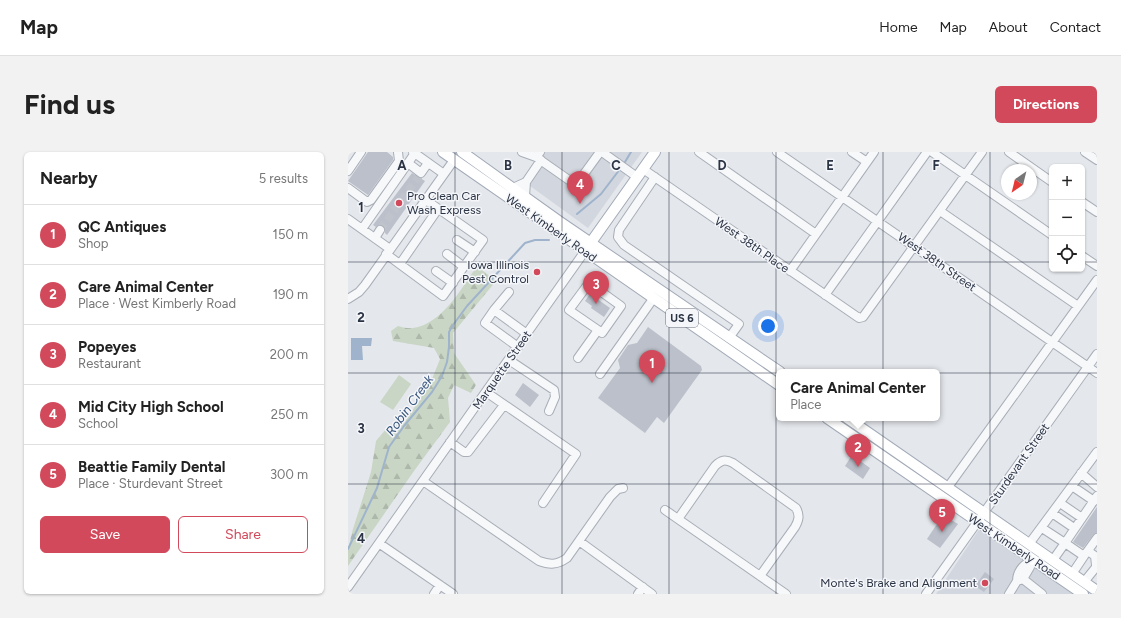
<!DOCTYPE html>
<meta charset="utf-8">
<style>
:root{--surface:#fff;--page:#f2f2f2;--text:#222;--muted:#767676;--line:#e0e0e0;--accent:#d1495b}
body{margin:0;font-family:Figtree,sans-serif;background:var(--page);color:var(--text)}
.controls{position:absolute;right:12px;top:12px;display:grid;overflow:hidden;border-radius:6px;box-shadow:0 1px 3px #0004}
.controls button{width:36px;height:36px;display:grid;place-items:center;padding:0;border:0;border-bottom:1px solid var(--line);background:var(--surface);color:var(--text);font:20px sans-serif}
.compass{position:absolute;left:653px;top:12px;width:36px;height:36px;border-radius:50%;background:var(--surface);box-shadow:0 1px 3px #0004;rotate:215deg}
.you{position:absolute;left:420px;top:174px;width:14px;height:14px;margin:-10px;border:3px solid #fff;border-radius:50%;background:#1a73e8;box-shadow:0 0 0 6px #1a73e833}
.badge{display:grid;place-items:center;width:26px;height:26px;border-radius:50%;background:var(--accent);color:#fff;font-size:13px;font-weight:700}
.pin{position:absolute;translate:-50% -33px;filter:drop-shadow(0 1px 2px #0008)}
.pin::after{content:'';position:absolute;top:21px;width:14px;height:12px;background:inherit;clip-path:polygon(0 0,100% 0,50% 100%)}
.popup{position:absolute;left:428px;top:217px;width:164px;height:52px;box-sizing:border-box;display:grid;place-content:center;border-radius:6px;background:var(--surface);filter:drop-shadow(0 1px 3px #0005);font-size:13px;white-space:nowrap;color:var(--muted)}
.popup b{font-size:15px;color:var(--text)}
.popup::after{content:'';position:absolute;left:50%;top:100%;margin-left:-8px;border:8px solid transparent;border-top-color:var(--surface)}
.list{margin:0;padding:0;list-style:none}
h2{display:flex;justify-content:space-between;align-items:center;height:52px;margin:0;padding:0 16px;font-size:17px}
h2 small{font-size:13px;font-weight:400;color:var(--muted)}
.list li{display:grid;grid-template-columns:26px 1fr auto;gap:12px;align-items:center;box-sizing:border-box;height:60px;padding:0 16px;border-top:1px solid var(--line)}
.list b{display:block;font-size:15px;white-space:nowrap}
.list p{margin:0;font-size:13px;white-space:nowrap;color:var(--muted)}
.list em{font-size:13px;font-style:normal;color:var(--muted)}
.actions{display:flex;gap:8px;padding:12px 16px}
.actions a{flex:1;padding:9px 0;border:1px solid var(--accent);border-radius:6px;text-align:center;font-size:14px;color:var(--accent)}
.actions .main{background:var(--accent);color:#fff}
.icon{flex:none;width:22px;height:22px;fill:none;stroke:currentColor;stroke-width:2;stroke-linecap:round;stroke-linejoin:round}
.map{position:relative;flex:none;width:749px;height:442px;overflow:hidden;border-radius:6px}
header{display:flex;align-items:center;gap:24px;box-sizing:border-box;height:56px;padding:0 20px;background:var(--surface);border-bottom:1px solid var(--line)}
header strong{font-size:19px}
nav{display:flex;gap:22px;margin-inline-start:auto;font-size:14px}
.intro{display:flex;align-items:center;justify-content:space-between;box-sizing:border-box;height:96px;padding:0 24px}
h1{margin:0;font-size:28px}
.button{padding:10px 18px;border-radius:6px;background:var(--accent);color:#fff;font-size:14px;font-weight:700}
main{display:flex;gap:24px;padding:0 24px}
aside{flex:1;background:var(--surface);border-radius:6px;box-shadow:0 1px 3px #0004}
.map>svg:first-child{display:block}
</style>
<header>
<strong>Map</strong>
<nav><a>Home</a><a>Map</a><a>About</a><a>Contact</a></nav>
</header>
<div class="intro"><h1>Find us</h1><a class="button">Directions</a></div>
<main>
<aside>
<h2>Nearby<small>5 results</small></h2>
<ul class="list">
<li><span class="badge">1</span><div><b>QC Antiques</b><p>Shop</p></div><em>150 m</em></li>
<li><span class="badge">2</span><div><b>Care Animal Center</b><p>Place · West Kimberly Road</p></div><em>190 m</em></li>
<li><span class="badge">3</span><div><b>Popeyes</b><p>Restaurant</p></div><em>200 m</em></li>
<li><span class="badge">4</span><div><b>Mid City High School</b><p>School</p></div><em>250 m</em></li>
<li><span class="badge">5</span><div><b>Beattie Family Dental</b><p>Place · Sturdevant Street</p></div><em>300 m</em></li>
</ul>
<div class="actions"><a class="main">Save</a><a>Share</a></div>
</aside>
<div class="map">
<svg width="749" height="442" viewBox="0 0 749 442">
<defs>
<pattern id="forest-firs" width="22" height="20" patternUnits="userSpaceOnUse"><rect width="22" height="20" fill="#c9d6c5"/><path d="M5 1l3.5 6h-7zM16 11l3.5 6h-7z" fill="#adb8ab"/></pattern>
</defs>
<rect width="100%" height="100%" fill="#e4e7ec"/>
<path fill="#d2d6de" d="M194 0H294L240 76 174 28Z
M632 376 728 442H588Z"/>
<path fill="#c9d6c5" d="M51 223 63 232 45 258 32 250Z"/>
<path fill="url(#forest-firs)" d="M129 114 148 129 105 181 106 201 128 233 123 241 106 233 100 246 102 270 66 319 0 414V397L5 377 23 320 28 289 38 277 56 271 82 232 92 207 86 196 45 189 43 179 50 174C54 175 60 177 65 176 94 172 113 137 129 114Z"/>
<path fill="#9fb4cc" d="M3 186H24L23 194H14L15 208H3Z"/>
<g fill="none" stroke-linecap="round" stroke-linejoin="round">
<path stroke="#9fb4cc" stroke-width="2" d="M277 10 283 0
M229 62 253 42 272 17
M0 397 29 336 41 295 56 274 84 240 94 224 99 210 101 195V180L105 173 119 154 177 91 187 88H201"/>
</g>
<path fill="#bbc0ca" d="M20 0H39L45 5V8L20 43 0 29Z
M64 21 77 29 39 83 37 81V78L35 74 32 73 28 75 25 73Z
M242 142 262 156 256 165 243 156 244 154 237 149Z
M300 175 353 214 354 218 316 271 309 265 297 281 250 246 272 216 270 208 280 193 289 191Z
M175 231 191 243 182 255 167 243Z
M504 303 522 316 515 327 497 314Z
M749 355V381L745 383 735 396 725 390Z
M595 363 610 372 592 396 579 387Z
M637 420 646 427 636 440 627 434Z"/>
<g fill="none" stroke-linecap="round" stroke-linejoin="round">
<path stroke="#bfc3cb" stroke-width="8" stroke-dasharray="8 4" stroke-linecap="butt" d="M32 78 71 24"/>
<g stroke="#a9aeb7" stroke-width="10">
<path id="minor" d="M65 0 96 22
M174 0 188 5
M192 0 188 5 228 33 252 0
M254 0 289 25
M351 0 468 82
M429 0 749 221
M504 0 519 10
M584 0 704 83
M661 0 704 30
M737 0 749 8
M60 11 73 21 80 11
M295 17 511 166 515 165 634 0
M0 19 13 0
M307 25 271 78 270 85 276 93 391 172 381 186
M178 30 193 8
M0 36 19 50 23 48 51 9 50 0
M165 36 178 30 177 44
M734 50 749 60
M592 59 730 154
M0 67 42 97
M14 77 67 1
M27 86 32 78
M109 88 127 100
M38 102 95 144 135 88 78 48
M99 102 116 115
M734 104 749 114
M52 112 90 57
M88 119 105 131
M442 119 526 0
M477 143 579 0
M0 147 11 140 17 133 106 8
M146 158 161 140
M170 195 137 171 146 158 179 182
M230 206 250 178 221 158 241 131 273 154 254 181 250 178
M161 208 206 238 207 245 201 259
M252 222 305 147
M138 240 228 302 195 351
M102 290 116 300H120L156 253
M733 321 749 335
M75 329 191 409C202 413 209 413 219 406L262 345 270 337 275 336
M724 334 746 349
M600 335 749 128
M712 351 734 366
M317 358 438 442
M704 361 726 376
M330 367 367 314C373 308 377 307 385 311L448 356C452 363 451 368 447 375L412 424
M694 376 717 391 749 344
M231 389 304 442
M32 392 105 442
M681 392 749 300
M740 399 747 404 748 413
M736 404 749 386
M705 408 717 391 736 404 724 422
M682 410V415L675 427 669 429C669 421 674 413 682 410Z
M675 427 694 442
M736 430 749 414
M0 435 237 99
M86 442 92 433
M290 442 295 435
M578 442 749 202
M661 442 669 429"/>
</g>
<g stroke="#a3abb8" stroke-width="12">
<path id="major" d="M95 0 431 233
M114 0 212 70 432 220
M239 96 307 0
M479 266 735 442
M499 266 749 439"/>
</g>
<use href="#minor" stroke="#f7f8fa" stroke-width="8"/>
<use href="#major" stroke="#fff" stroke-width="10"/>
</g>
<path fill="none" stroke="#2b3445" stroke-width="1" stroke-opacity="0.55" d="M107 0V442M214 0V442M321 0V442M428 0V442M535 0V442M642 0V442M0 110H704M734 110H749M0 221H749M0 332H749"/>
<g fill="#d1495b" stroke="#f4f6f9" stroke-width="1.5">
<circle cx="51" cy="51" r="4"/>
<circle cx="189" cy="120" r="4"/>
<circle cx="637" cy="431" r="4"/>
</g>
<g text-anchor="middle" stroke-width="3" stroke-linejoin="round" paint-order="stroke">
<rect fill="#f4f6f9" stroke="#676e7b" stroke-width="1" x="318" y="157" width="32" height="18" rx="3"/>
<g font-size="11" font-weight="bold" fill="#2b3445">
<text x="334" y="170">US 6</text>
</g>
<g font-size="12" fill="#2b3445" stroke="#f4f6f9" text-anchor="end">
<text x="59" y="48" text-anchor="start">Pro Clean Car<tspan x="59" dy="14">Wash Express</tspan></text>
<text x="181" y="117">Iowa Illinois<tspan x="181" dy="14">Pest Control</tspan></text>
<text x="629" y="435">Monte's Brake and Alignment</text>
</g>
<g font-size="12" fill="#2b3445" stroke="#f4f6f9">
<text transform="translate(203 76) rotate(35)" y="4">West Kimberly Road</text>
<text transform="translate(404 93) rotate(35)" y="4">West 38th Place</text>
<text transform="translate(589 110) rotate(35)" y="4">West 38th Street</text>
<text transform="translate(154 218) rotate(-55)" y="4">Marquette Street</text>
<text transform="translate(671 312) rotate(-55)" y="4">Sturdevant Street</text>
<text transform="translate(666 395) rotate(34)" y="4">West Kimberly Road</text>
</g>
<g font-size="13" font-style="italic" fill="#34527a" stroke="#f4f6f9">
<text transform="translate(61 253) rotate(-54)" y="5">Robin Creek</text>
</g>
</g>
<g font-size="13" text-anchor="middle" font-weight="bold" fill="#2b3445" stroke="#f4f6f9" stroke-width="3" stroke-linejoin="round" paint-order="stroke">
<text x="54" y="18">A</text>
<text x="160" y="18">B</text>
<text x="268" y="18">C</text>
<text x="374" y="18">D</text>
<text x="482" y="18">E</text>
<text x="588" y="18">F</text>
<text x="13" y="60">1</text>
<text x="13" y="170">2</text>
<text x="13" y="281">3</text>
<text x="13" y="391">4</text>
</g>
</svg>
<div class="controls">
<button>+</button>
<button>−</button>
<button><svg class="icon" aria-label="locate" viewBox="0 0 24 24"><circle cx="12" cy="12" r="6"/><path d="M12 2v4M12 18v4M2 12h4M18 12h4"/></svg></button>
</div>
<svg class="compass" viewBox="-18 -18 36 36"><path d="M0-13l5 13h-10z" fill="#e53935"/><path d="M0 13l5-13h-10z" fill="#767676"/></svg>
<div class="you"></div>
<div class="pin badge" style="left:304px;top:231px">1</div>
<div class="pin badge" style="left:510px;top:315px">2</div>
<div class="popup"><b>Care Animal Center</b>Place</div>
<div class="pin badge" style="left:248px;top:152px">3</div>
<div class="pin badge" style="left:232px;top:52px">4</div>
<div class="pin badge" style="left:594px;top:380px">5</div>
</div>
</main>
